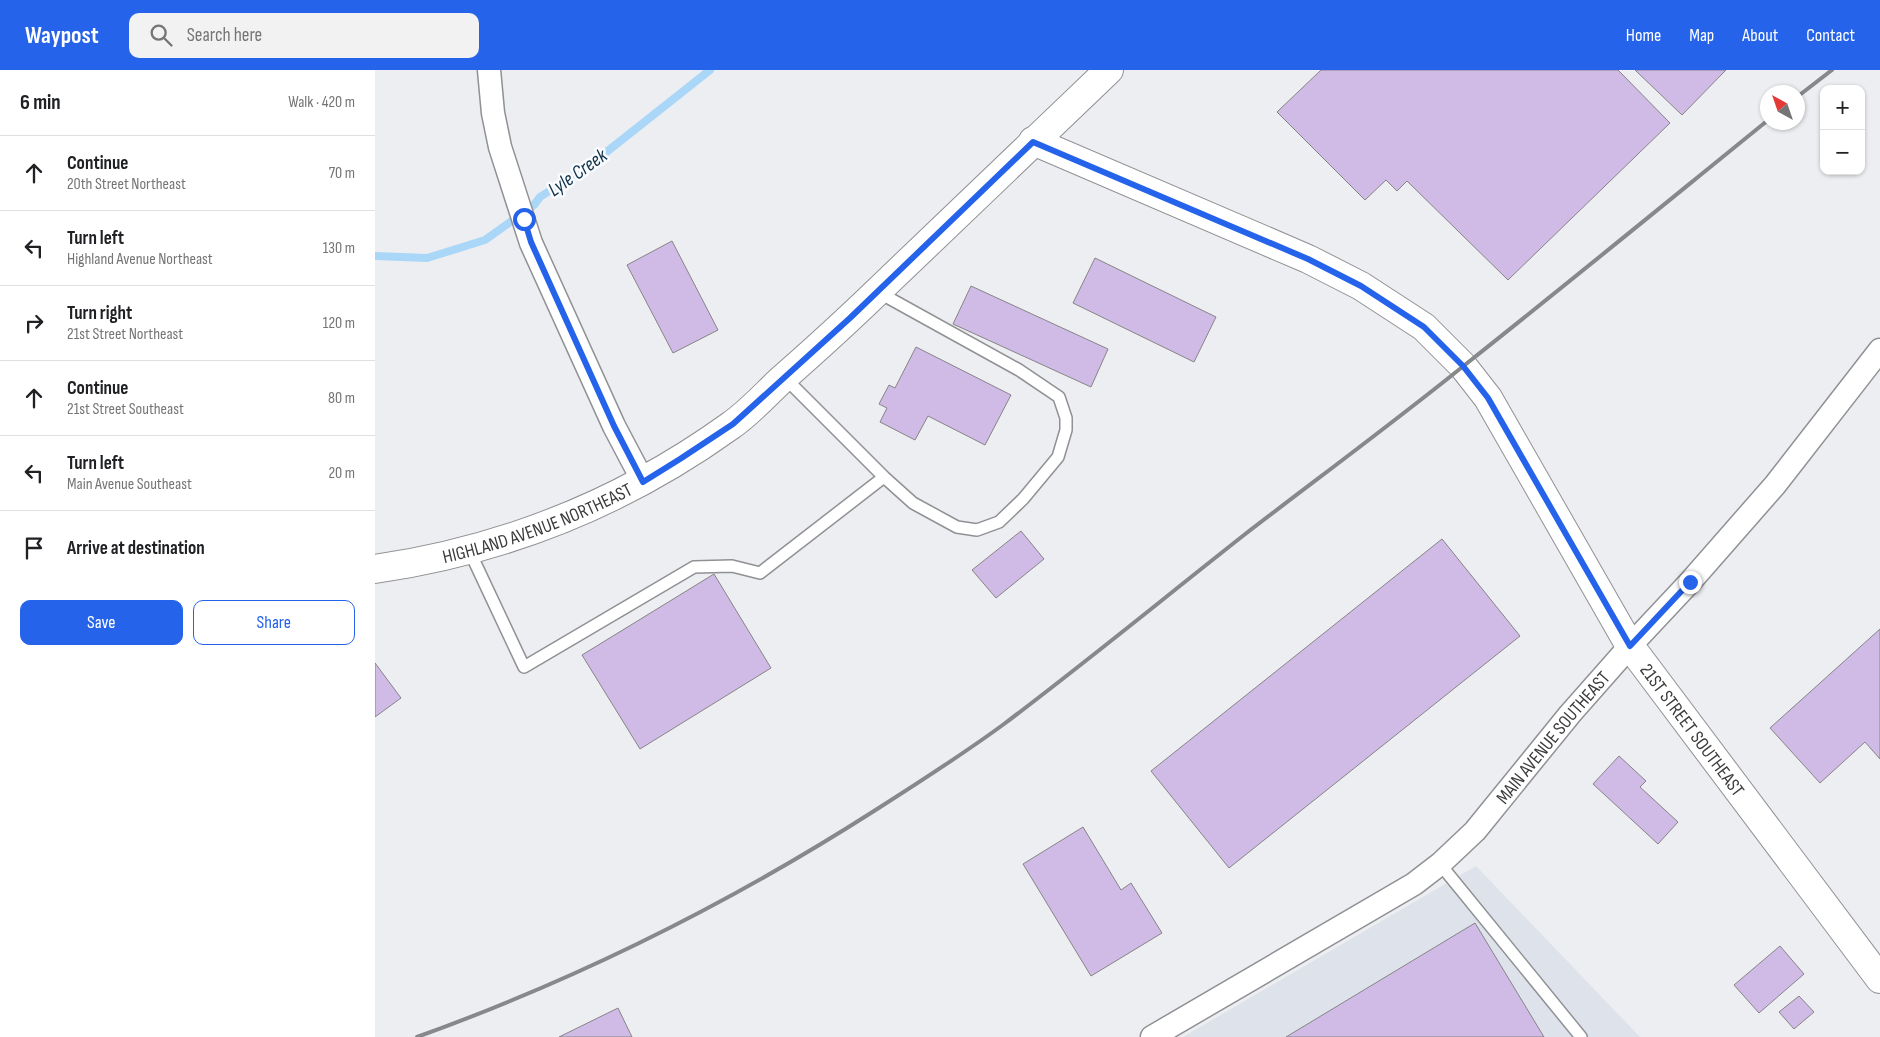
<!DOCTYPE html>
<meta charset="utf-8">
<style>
:root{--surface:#fff;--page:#f2f2f2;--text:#202124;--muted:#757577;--line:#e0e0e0;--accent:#2563eb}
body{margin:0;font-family:"Sofia Sans Condensed",sans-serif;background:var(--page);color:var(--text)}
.controls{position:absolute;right:15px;top:15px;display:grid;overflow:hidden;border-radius:10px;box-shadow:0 1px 4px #0004}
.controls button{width:45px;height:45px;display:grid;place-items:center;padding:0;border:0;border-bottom:1px solid var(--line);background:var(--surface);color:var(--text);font:25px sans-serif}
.compass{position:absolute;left:1385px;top:15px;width:45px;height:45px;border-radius:50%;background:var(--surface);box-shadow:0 1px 4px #0004;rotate:320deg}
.stop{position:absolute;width:15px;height:15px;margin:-11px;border:4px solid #2563eb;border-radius:50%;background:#fff}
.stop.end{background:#2563eb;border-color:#fff;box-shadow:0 1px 5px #0008}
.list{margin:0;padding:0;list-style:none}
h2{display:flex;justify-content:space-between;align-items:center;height:65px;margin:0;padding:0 20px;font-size:21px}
h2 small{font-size:16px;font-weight:400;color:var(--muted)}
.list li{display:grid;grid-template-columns:32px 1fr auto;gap:15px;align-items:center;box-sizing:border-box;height:75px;padding:0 20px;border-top:1px solid var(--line)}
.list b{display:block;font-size:19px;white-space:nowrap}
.list p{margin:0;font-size:16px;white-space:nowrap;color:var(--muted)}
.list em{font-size:16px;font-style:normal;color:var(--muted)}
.actions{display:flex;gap:10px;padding:15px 20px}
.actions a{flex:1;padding:11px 0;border:1px solid var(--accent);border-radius:10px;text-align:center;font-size:18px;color:var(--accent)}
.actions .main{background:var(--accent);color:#fff}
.icon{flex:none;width:28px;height:28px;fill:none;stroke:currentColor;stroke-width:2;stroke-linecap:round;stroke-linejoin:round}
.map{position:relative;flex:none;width:1505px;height:967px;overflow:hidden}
header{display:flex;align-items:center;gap:30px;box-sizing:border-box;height:70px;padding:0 25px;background:var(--accent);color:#fff}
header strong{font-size:24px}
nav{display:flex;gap:28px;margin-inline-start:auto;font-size:18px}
.search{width:350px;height:45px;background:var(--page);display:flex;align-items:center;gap:12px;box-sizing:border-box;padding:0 18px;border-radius:10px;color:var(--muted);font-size:19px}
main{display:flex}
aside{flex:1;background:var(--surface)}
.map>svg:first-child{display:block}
</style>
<header>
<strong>Waypost</strong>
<div class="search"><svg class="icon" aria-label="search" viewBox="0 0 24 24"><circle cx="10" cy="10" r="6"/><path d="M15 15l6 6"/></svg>Search here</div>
<nav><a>Home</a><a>Map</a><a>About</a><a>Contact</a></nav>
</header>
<main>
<aside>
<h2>6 min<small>Walk · 420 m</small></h2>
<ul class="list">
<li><svg class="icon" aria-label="ahead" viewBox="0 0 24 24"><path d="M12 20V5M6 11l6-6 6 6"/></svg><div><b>Continue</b><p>20th Street Northeast</p></div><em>70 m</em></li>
<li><svg class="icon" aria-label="left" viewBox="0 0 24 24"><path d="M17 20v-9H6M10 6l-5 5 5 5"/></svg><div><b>Turn left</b><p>Highland Avenue Northeast</p></div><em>130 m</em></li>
<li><svg class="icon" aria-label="right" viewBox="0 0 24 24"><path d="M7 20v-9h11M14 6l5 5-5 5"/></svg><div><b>Turn right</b><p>21st Street Northeast</p></div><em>120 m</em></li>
<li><svg class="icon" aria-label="ahead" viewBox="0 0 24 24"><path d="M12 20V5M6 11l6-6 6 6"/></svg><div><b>Continue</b><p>21st Street Southeast</p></div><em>80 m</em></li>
<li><svg class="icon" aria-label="left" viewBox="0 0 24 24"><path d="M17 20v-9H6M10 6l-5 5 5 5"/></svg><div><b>Turn left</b><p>Main Avenue Southeast</p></div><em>20 m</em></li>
<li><svg class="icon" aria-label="arrive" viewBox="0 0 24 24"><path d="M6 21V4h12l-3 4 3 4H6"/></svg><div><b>Arrive at destination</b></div></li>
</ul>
<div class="actions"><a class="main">Save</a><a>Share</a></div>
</aside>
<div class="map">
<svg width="1505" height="967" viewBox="0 0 1505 967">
<rect width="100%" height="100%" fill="#edeef1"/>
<path fill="#dee2eb" d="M1101 796 1265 967H808Z"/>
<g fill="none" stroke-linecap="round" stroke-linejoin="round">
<path stroke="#aad7f7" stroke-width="8" d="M0 186 52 188 110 170 159 135 165 127 215 95 335 0"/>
</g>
<path fill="#d0bbe6" stroke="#868487" d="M946 0H1243L1295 53 1133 210 1032 111 1022 121 1011 110 990 130 902 42Z
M1260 0H1351L1307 45Z
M297 171 343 260 298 283 252 195Z
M720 188 841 247 819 292 698 233Z
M596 216 733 279 716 317 578 254Z
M541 277 636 325 610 375 553 346 540 370 505 352 512 338 504 334 514 315 520 318Z
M646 461 669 489 621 528 597 500Z
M1067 469 1145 566 854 798 776 701Z
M339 504 396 598 265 679 207 585Z
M1505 559V689L1490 672 1445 713 1395 658Z
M0 593 26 628 0 647Z
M1244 686 1271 711 1265 717 1303 752 1283 774 1218 714Z
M708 757 746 820 756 813 787 863 716 906 648 794Z
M1100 853 1169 967H911Z
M1405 876 1429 904 1384 943 1359 915Z
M1424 926 1439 942 1419 959 1404 942Z
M243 938 257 967H184Z"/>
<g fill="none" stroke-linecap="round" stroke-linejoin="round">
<g stroke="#909194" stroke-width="14">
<path id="service" d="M410 308 509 407 538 433 582 457 602 460 624 452 648 429 683 387 691 360V348L684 327 644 300 503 222
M94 480 149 597 319 497 357 496 385 503 509 407
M1065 794 1206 967"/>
</g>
<g stroke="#909194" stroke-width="25">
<g id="minor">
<path d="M114 0 118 43 125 77 156 173 239 356 268 411"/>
<path id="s1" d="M777 967 1039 814 1065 794 1100 761 1195 644 1255 576 1315 512 1400 415 1505 280"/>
</g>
</g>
<g stroke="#909194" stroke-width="30">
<g id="tertiary">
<path id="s2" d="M658 71 933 189 986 216 1049 257 1088 296 1113 328 1255 576 1505 909"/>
</g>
</g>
<g stroke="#909194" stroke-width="30">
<g id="secondary">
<path id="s3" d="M0 499C131 480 248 433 355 356 374 343 390 325 406 310 439 281 472 251 503 221 580 147 657 73 734 0"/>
</g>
</g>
<use href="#service" stroke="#fff" stroke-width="11"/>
<use href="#minor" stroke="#fff" stroke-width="22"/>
<use href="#tertiary" stroke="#fff" stroke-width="28"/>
<use href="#secondary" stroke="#fff" stroke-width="28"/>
<path stroke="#87888a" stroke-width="4" d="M1422 27 1457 0
M42 967C203 909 355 833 499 741 543 713 587 685 629 654 710 593 789 528 869 465 943 408 1018 353 1091 294 1192 214 1292 132 1392 51"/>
</g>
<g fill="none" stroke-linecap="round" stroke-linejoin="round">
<path stroke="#2563eb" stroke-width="6" d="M149 149 156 172 239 356 268 412 305 389 358 354 475 248 658 72 933 189 986 216 1049 257 1088 296 1113 328 1255 576 1315 512"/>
</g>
<g text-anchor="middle" stroke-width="5" stroke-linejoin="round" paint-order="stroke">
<g font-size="19" fill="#3c3c3d" stroke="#fafbff">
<text dy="7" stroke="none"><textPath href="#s3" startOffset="169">HIGHLAND AVENUE NORTHEAST</textPath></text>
<text dy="7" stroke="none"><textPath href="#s2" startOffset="920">21ST STREET SOUTHEAST</textPath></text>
<text dy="7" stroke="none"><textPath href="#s1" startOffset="506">MAIN AVENUE SOUTHEAST</textPath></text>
</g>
<g font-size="20" font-style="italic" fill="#0e3248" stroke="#fafbff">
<text transform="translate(202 102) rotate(-35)" y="7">Lyle Creek</text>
</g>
</g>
</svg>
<div class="controls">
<button>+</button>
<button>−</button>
</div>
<svg class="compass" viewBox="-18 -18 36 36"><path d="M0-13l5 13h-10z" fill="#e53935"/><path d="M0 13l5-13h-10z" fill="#757577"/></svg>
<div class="stop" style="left:149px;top:149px"></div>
<div class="stop end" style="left:1315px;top:512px"></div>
</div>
</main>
